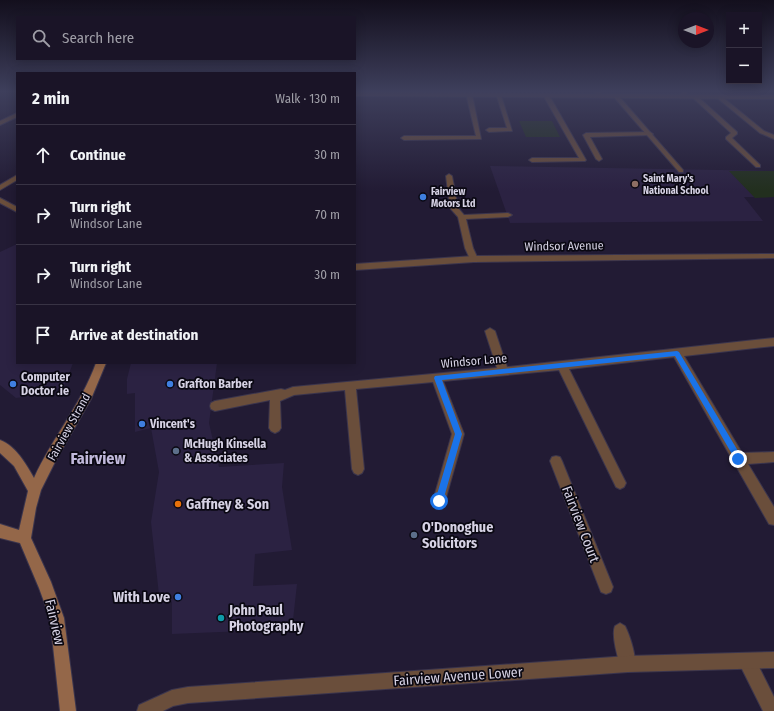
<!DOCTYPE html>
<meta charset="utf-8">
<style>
:root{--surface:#1a1427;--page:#231d2f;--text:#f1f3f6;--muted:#9f9ea7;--line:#383344}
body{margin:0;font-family:"Fira Sans Condensed",sans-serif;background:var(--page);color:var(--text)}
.controls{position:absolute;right:12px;top:12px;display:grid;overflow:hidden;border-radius:0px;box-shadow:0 2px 10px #0003}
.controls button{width:36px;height:36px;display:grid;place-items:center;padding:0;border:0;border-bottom:1px solid var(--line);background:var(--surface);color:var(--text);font:20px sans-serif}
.compass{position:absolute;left:678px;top:12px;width:36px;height:36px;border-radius:50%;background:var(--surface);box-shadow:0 2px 10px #0003;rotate:90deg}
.stop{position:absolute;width:12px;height:12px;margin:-9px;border:3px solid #1a73e8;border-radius:50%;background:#fff}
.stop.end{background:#1a73e8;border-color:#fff;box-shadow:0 1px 4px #0008}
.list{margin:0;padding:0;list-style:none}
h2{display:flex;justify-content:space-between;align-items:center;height:52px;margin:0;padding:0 16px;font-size:17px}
h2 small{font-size:13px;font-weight:400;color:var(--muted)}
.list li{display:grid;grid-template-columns:26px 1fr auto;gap:12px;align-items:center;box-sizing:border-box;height:60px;padding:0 16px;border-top:1px solid var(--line)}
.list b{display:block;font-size:15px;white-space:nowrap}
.list p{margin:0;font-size:13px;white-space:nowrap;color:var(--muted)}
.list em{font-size:13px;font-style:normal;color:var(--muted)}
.icon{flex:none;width:22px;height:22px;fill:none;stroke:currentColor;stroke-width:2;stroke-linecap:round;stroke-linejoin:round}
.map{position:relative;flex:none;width:774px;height:711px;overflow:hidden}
.search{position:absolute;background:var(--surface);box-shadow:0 2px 10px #0003;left:16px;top:16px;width:340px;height:44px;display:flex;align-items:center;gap:10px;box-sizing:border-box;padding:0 14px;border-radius:0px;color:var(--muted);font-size:15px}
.panel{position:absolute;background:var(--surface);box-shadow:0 2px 10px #0003;left:16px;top:72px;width:340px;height:292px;border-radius:0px}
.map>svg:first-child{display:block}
</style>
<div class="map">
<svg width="774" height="711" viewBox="0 0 774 711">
<rect width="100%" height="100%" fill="#221b34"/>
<path fill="#2b2242" d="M490 166 774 171V197H744L763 221 510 223Z
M17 244V363H73L65 384 51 393 16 398 0 385V252Z
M131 363H217L209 423 219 467 284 463 282 487 292 550 255 554 253 586 297 584 292 629 172 634V602L160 604 151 522 159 472 151 428 135 432V393L127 394V379Z"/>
<path fill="#222f1e" d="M519 121H552L560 137H526Z
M729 171H774V197L755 198Z"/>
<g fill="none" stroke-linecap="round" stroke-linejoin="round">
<g stroke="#3b354d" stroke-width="2">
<path id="service" d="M546 93 549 95 586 160 585 161 532 162 529 160 532 158H579L543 95Z
M496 94 501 95 512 131 489 132 486 130 489 128H507Z
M692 95H696L737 132V134L732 138 760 165V167H756L726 139V137L731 133 692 97Z
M650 132 653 134 652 135 590 137 602 159 599 161 596 159 583 135 586 133Z
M449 174 452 176 458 208 464 215 508 213 512 215 508 217 466 219 473 248 478 259 477 261 474 262 470 259 465 248 458 217 450 208 446 176Z
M0 198 17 207V212L0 203Z
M490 328 495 331 507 367 774 338V346L684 356 742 453 774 452V462L748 464 774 507V525L769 524 674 357 569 369 626 483 624 487 620 489 616 487 559 370 443 381 464 434 445 501 444 505 439 507 434 505 433 501 452 434 433 382 356 389 364 469 362 473 358 475 354 473 352 469 345 390 294 395 280 401 281 428 279 431 275 433 271 431 269 428 270 400 215 411 211 409 210 406 211 403 215 401 281 389 285 390 293 387 497 368 485 331Z
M556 456 560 457 562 461 613 587 611 592 606 594 601 592 550 461 552 457Z
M620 623 625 626C630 636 638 660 634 670L628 672 622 670C618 660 611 635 615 626Z
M747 653 753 655 774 697V711H763L741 667 739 661 741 655Z"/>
</g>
<g stroke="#3b354d" stroke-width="2">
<path id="minor" d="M595 91H600L602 95 597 96Z
M682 91H687L686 96 683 98 680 96Z
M469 92 472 94 481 139 404 140 401 138 404 136H476L466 94Z
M613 94H617L683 170V172H679L613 96Z
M716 95H720L764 131 774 135V139L760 133 716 97Z
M17 113V117L0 125V121Z
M17 175V180L0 190V185Z
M774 254V258L474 262 355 270V264L474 256Z
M774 652V668L628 672 188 703 173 706 163 711H137L139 705 172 690 188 687 628 656Z"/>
</g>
<g stroke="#3b354d" stroke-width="2">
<path id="tertiary" d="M355 92 774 95V99L355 96Z"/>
</g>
<g stroke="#3b354d" stroke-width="2">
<path id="secondary" d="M96 363H106L91 399 55 462 41 490 36 508 31 538 51 582 64 618 76 711H60L50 618 39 588 20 543 0 538V524L19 530 28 491 14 466 0 453V440C16 446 26 464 34 478 52 438 81 405 96 363Z"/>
</g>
<use href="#service" fill="#6a4e3b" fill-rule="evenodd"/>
<use href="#minor" fill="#6a4e3b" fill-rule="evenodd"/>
<use href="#tertiary" fill="#6a4e3b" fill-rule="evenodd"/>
<use href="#secondary" fill="#946749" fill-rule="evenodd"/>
</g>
<linearGradient id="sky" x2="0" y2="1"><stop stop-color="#130f1d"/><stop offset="0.48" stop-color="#3e3f5c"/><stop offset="1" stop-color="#3e3f5c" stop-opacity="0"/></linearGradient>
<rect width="774" height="191" fill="url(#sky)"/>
<path fill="#1a73e8" d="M677 351 679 352 741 456V461H736L675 356 442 380 462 434 443 501 439 505 436 504 435 501 455 434 434 378 435 376Z"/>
<circle fill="#8d6e63" stroke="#0a0812" stroke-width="1.5" cx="635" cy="184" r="4"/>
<g fill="#3f7fe0" stroke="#0a0812" stroke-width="1.5">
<circle cx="423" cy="197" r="4"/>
<circle cx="13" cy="384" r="4"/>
<circle cx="170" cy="384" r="4"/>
<circle cx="142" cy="424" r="4"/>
<circle cx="178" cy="597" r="4"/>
</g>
<g fill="#5c6f8a" stroke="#0a0812" stroke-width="1.5">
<circle cx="176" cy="451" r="4"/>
<circle cx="414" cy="535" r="4"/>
</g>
<circle fill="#e8710a" stroke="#0a0812" stroke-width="1.5" cx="178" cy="504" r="4"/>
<circle fill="#0f9aa8" stroke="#0a0812" stroke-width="1.5" cx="221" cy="618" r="4"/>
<g text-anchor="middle" stroke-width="3.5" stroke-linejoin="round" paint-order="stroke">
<g font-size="10" font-weight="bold" fill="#d6d2e4" stroke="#0a0812" text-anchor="start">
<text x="643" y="182">Saint Mary's<tspan x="643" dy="12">National School</tspan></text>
<text x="431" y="195">Fairview<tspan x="431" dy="12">Motors Ltd</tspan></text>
</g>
<g font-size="12" fill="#d6d2e4" stroke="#0a0812">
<text transform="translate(564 246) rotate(-1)" y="4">Windsor Avenue</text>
<text transform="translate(474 361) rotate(-5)" y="4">Windsor Lane</text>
<text transform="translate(69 427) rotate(-61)" y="4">Fairview Strand</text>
</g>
<g font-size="12" font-weight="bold" fill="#d6d2e4" stroke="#0a0812" text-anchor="start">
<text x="21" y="381">Computer<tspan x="21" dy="14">Doctor .ie</tspan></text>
<text x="178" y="388">Grafton Barber</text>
<text x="150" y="428">Vincent's</text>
<text x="184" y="448">McHugh Kinsella<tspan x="184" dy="14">&amp; Associates</tspan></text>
</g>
<g font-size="14" font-weight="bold" fill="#d6d2e4" stroke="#0a0812" text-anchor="start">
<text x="186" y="509">Gaffney &amp; Son</text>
<text x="422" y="532">O'Donoghue<tspan x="422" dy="16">Solicitors</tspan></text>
<text x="170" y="602" text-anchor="end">With Love</text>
<text x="229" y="615">John Paul<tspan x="229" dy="16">Photography</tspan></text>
</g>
<g font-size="14" fill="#d6d2e4" stroke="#0a0812">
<text transform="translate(581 524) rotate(69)" y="5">Fairview Court</text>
<text transform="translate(55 622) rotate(77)" y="5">Fairview</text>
<text transform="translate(458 676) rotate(-4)" y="5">Fairview Avenue Lower</text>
</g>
<g font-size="16" font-weight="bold" fill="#c1b9db" stroke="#0a0812">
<text x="98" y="464">Fairview</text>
</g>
</g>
</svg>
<div class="controls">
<button>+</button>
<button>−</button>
</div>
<svg class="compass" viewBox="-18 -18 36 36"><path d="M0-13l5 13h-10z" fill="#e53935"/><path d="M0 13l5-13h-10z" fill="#9f9ea7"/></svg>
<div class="stop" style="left:439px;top:501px"></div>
<div class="stop end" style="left:738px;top:459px"></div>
<div class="search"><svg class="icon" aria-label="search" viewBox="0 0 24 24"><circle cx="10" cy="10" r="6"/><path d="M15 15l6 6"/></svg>Search here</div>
<section class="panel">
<h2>2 min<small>Walk · 130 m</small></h2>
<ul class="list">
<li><svg class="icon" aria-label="ahead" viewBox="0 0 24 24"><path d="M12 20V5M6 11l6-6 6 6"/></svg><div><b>Continue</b></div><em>30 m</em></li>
<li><svg class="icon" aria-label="right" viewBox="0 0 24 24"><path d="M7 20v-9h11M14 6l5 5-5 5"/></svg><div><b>Turn right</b><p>Windsor Lane</p></div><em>70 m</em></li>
<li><svg class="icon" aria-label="right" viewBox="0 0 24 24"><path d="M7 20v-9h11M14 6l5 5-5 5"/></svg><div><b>Turn right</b><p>Windsor Lane</p></div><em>30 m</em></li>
<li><svg class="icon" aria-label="arrive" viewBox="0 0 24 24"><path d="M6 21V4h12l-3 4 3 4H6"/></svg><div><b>Arrive at destination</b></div></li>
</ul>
</section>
</div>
